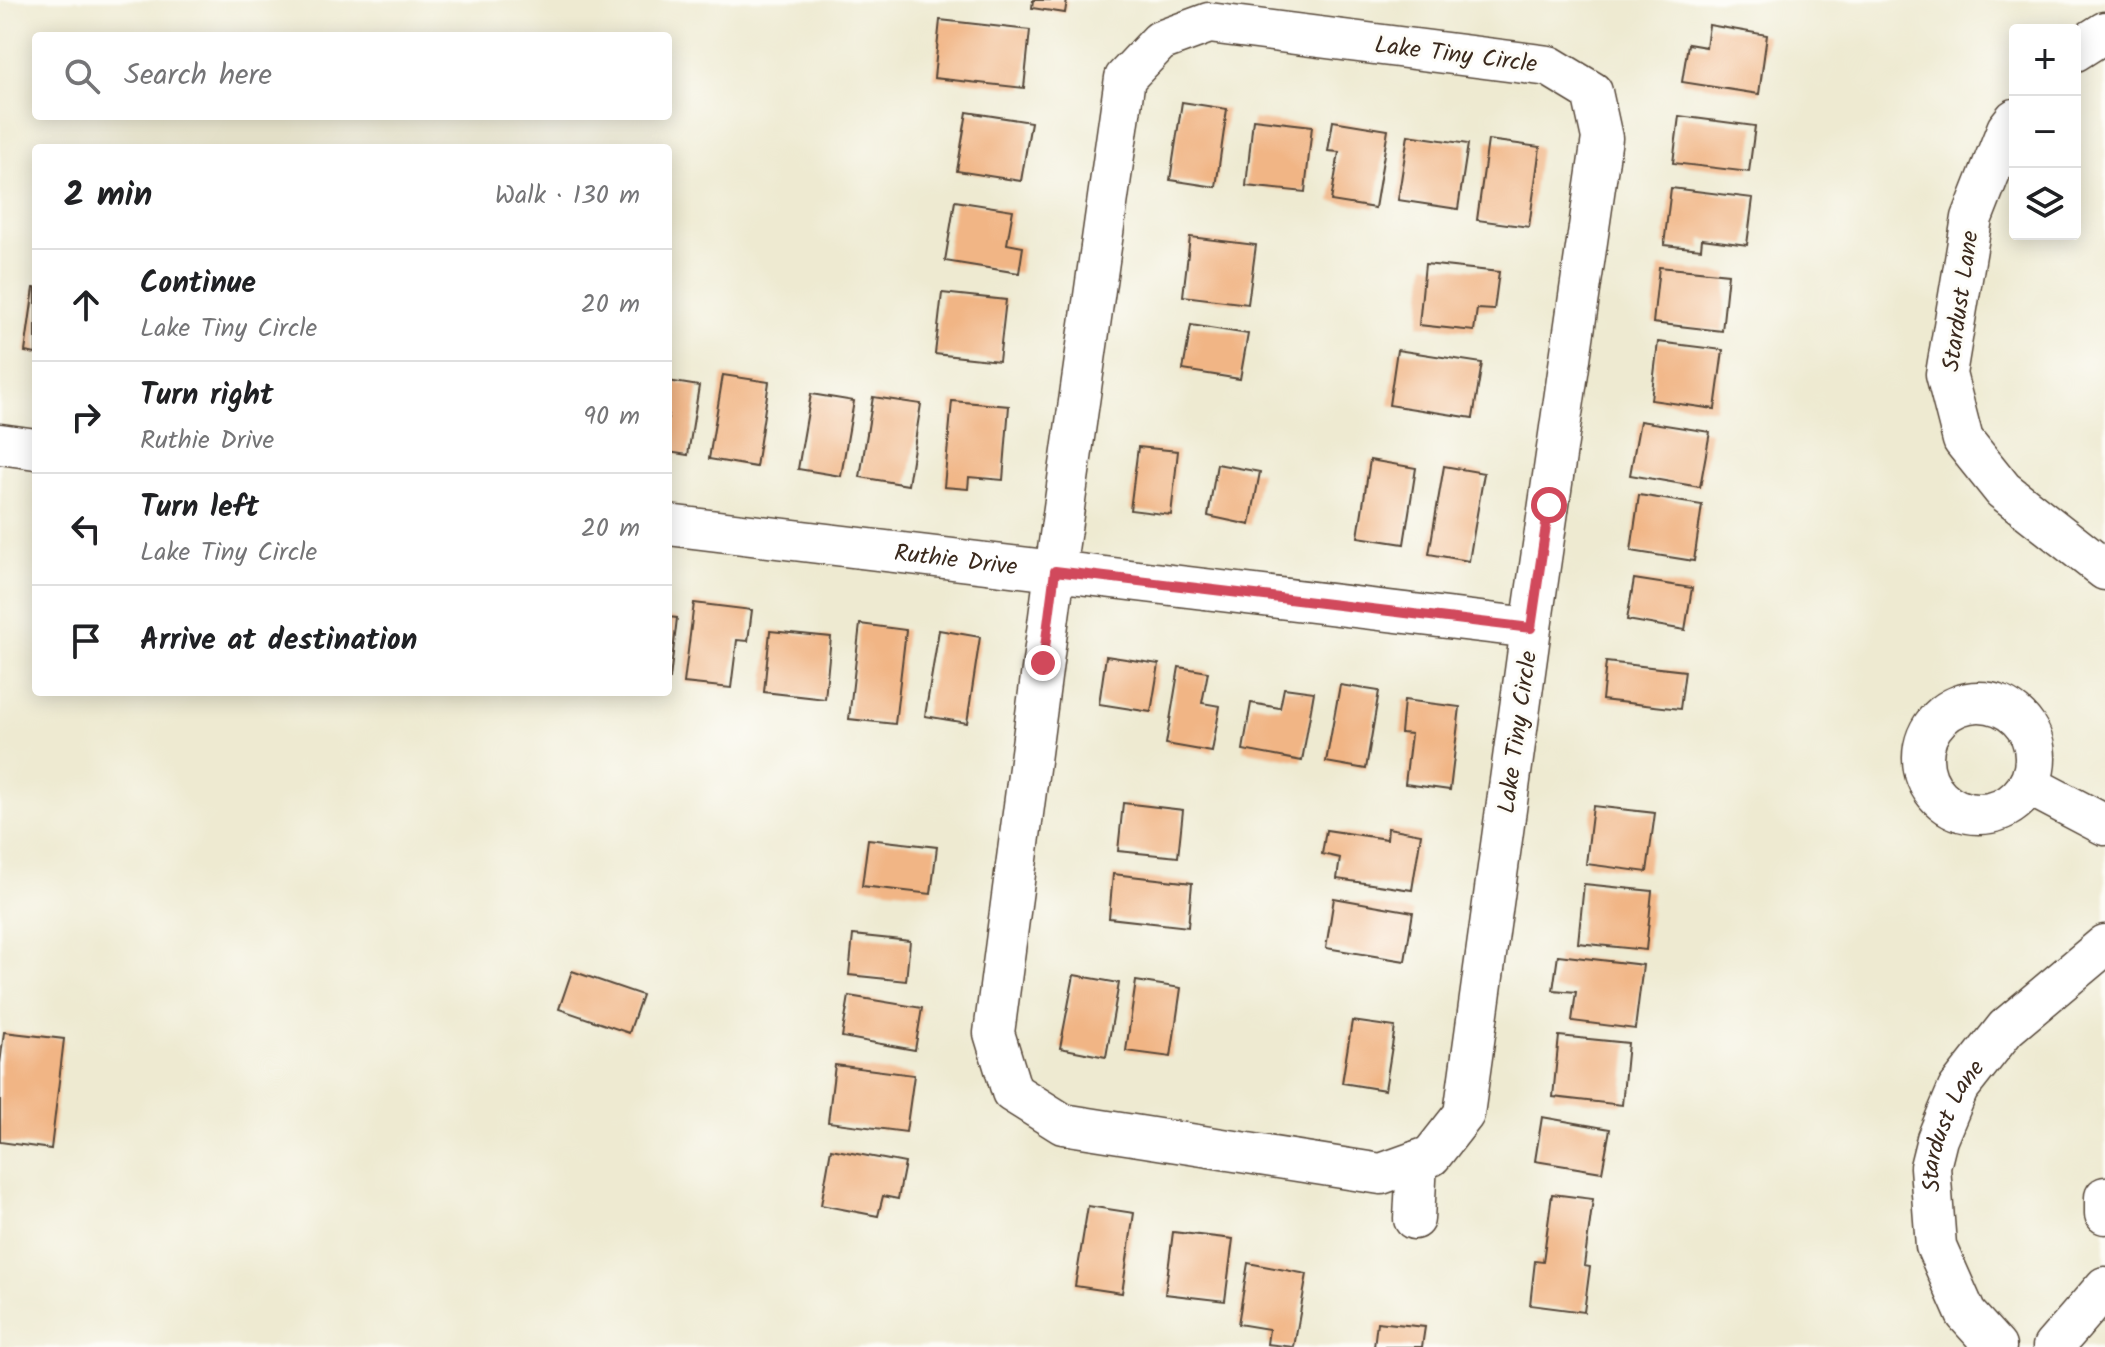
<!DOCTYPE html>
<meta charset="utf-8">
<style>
:root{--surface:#fff;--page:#f6f6f6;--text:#202124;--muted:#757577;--line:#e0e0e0}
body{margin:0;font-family:Kalam,sans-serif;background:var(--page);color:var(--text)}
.controls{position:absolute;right:24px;top:24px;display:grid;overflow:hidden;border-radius:8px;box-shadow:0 4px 20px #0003}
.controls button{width:72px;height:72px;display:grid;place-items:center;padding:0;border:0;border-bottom:2px solid var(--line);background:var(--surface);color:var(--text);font:40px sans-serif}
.stop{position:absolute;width:24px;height:24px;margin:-18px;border:6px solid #d1495b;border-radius:50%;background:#fff}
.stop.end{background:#d1495b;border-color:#fff;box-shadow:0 2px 8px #0008}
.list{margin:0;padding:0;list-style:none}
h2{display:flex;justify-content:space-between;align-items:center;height:104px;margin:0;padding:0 32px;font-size:34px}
h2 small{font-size:26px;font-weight:400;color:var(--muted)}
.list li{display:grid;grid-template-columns:52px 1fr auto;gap:24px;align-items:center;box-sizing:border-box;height:112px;padding:0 32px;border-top:2px solid var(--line)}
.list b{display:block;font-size:30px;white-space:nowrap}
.list p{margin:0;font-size:26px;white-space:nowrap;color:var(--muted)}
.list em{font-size:26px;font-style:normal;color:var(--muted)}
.icon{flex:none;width:44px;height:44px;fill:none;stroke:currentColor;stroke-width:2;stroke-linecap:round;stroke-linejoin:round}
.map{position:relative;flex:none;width:2105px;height:1347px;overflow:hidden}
.search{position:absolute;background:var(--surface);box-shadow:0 4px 20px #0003;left:32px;top:32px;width:640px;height:88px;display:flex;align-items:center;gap:20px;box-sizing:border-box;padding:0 28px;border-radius:8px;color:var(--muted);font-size:30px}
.panel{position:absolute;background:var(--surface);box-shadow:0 4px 20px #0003;left:32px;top:144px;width:640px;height:552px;border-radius:8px}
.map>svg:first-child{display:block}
</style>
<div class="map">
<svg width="2105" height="1347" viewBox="0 0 2105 1347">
<rect width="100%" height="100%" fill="#fdfcf7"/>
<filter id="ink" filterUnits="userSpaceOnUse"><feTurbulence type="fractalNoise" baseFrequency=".0125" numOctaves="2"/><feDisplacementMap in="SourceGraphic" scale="16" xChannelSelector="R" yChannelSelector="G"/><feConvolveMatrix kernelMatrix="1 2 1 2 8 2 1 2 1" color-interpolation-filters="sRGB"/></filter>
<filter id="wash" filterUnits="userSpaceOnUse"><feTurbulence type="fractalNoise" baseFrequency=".006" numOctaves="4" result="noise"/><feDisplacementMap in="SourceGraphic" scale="32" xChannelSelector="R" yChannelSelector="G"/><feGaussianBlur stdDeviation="1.8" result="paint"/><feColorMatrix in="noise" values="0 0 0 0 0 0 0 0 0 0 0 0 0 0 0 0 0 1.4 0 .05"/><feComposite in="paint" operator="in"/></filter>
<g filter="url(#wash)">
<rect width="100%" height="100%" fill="#eeead1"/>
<g id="blocks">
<path fill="#f1b585" d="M1033 0H1067L1065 13 1032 8Z
M940 20 1030 30 1024 88 934 78Z
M1709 25 1767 35 1759 94 1682 82 1688 44 1706 47Z
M1182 102 1227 109 1216 187 1170 180Z
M967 112 1031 122 1021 181 957 171Z
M1679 116 1755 126 1749 172 1673 163Z
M1253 119 1312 126 1305 192 1246 186Z
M1333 121 1388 130 1375 208 1331 201 1339 152 1328 151Z
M1408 135 1468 144 1458 209 1398 200Z
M1488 140 1540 147 1529 227 1477 220Z
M1671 188 1753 198 1747 245 1702 239 1701 249 1664 245Z
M955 201 1013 210 1007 244 1023 247 1019 273 945 261Z
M1190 237 1256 245 1248 304 1183 296Z
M1425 264 1499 272 1494 310 1477 309 1474 331 1419 325Z
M1659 267 1728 274 1722 331 1653 323Z
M34 288H36V354L25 352Z
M942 293 1006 300 999 361 935 354Z
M1191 325 1248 334 1240 379 1183 370Z
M1658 342 1723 350 1715 409 1651 400Z
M1397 350 1482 363 1473 418 1389 405Z
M723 375 769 382 756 467 709 459Z
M668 381 699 386 688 455 668 452Z
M811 394 854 401 841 476 798 469Z
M873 397 921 404 908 485 860 477Z
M952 401 1009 406 1003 480 969 477 968 489 944 487Z
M1640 421 1710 432 1700 487 1630 475Z
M1138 447 1178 451 1171 515 1130 510Z
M1370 460 1416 468 1404 544 1358 537Z
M1217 464 1260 472 1250 525 1208 516Z
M1444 466 1484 473 1469 561 1429 554Z
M1639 495 1702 505 1694 561 1631 551Z
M1634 579 1692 588 1685 630 1627 620Z
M694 603 752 610 748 641 737 640 731 688 684 683Z
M668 617 677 618 670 679H668Z
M860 624 906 630 895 724 849 719Z
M939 630 980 637 967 723 925 716Z
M770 631 831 637 825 699 764 692Z
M1106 656 1159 664 1151 712 1099 704Z
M1606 662 1685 671 1680 709 1602 700Z
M1179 667 1208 672 1202 703 1220 706 1212 752 1166 744Z
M1340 685 1379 691 1366 769 1326 762Z
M1284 688 1314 692 1302 761 1243 750 1251 703 1280 708Z
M1404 700 1460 707 1450 790 1405 784 1411 734 1401 733Z
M1123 803 1183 810 1178 857 1118 851Z
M1593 806 1655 813 1647 872 1586 864Z
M1388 828 1421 834 1412 890 1337 879 1340 858 1322 854 1326 830 1387 839Z
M868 839 937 847 931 894 862 886Z
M1113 874 1192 883 1188 927 1109 918Z
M1584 884 1652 891 1646 950 1578 943Z
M1334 898 1413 912 1405 961 1326 948Z
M853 935 910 941 906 981 849 975Z
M1558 955 1643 965 1635 1029 1572 1021 1576 992 1553 990Z
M572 971 642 995 629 1033 559 1009Z
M1074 975 1119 983 1106 1057 1060 1048Z
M1136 981 1181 988 1171 1057 1126 1051Z
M849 996 922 1008 915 1050 842 1037Z
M1352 1021 1395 1027 1385 1090 1342 1083Z
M4 1032 64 1039 51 1149 0 1142V1064Z
M1559 1036 1628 1043 1622 1105 1553 1097Z
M835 1065 914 1075 906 1132 828 1122Z
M1542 1117 1610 1129 1602 1172 1535 1161Z
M831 1149 905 1163 898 1199 883 1196 878 1216 821 1205Z
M1552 1194 1593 1199 1584 1266 1590 1267 1584 1312 1530 1305 1535 1261 1543 1262Z
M1088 1206 1134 1213 1122 1293 1075 1286Z
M1173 1232 1233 1239 1225 1301 1165 1294Z
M1248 1263 1307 1274 1294 1347 1267 1344 1269 1329 1238 1324Z
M1377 1322 1425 1327 1422 1347H1374Z"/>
</g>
</g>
<g filter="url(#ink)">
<use href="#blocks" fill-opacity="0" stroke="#564739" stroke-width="2"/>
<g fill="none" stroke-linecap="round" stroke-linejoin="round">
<g stroke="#564739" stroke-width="43">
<g id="minor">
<path d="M1209 23 1549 66 1592 92 1602 138 1531 628 1464 1114 1431 1156 1381 1174 1063 1124 1012 1092 994 1033 1055 571 1125 78 1160 41Z"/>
<path d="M2075 51 2105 32"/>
<path d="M2015 119 2007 129 1972 218 1946 374 1963 440 2003 490 2105 570"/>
<path d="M0 444 36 449"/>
<path id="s1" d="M668 525 1531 628"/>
<circle cx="1979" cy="758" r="56"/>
<path d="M2029 785 2105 825"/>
<path d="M2105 1197V1214"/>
<path d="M1414 1219 1417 1161"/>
<path id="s2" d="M1996 1347 1966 1314 1936 1246 1930 1167 1937 1139 1958 1089 2006 1028 2105 945"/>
<path d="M2053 1347 2105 1287"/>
</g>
</g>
<use href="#minor" stroke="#fff" stroke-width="40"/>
</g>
</g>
<g fill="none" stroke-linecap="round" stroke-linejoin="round" filter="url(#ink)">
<path stroke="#d1495b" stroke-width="10" d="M1043 663 1055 571 1531 628 1549 505"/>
</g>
<g text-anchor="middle" stroke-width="6" stroke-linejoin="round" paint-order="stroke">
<g font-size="24" fill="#3b2a1e" stroke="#fdfcf7">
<text transform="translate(1456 54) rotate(7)" y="8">Lake Tiny Circle</text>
<text transform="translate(1960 301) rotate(-82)" y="8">Stardust Lane</text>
<text dy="8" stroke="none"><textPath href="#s1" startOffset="290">Ruthie Drive</textPath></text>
<text transform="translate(1517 732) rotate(-82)" y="8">Lake Tiny Circle</text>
<text dy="8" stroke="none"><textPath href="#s2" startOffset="244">Stardust Lane</textPath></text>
</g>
</g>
</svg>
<div class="controls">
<button>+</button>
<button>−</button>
<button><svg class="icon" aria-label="layers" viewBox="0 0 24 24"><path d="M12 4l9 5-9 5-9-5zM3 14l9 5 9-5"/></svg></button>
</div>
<div class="stop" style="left:1549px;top:505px"></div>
<div class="stop end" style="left:1043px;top:663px"></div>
<div class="search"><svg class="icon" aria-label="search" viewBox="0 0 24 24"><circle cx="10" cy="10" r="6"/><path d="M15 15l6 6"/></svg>Search here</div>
<section class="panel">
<h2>2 min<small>Walk · 130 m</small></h2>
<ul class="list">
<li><svg class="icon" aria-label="ahead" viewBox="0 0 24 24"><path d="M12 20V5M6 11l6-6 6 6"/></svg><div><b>Continue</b><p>Lake Tiny Circle</p></div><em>20 m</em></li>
<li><svg class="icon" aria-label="right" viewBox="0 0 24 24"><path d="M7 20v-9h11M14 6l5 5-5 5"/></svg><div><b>Turn right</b><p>Ruthie Drive</p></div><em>90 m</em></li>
<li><svg class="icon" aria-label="left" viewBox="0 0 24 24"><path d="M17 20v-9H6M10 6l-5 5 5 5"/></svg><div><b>Turn left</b><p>Lake Tiny Circle</p></div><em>20 m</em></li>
<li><svg class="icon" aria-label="arrive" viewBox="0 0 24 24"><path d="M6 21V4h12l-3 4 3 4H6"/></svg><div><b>Arrive at destination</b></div></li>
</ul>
</section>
</div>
